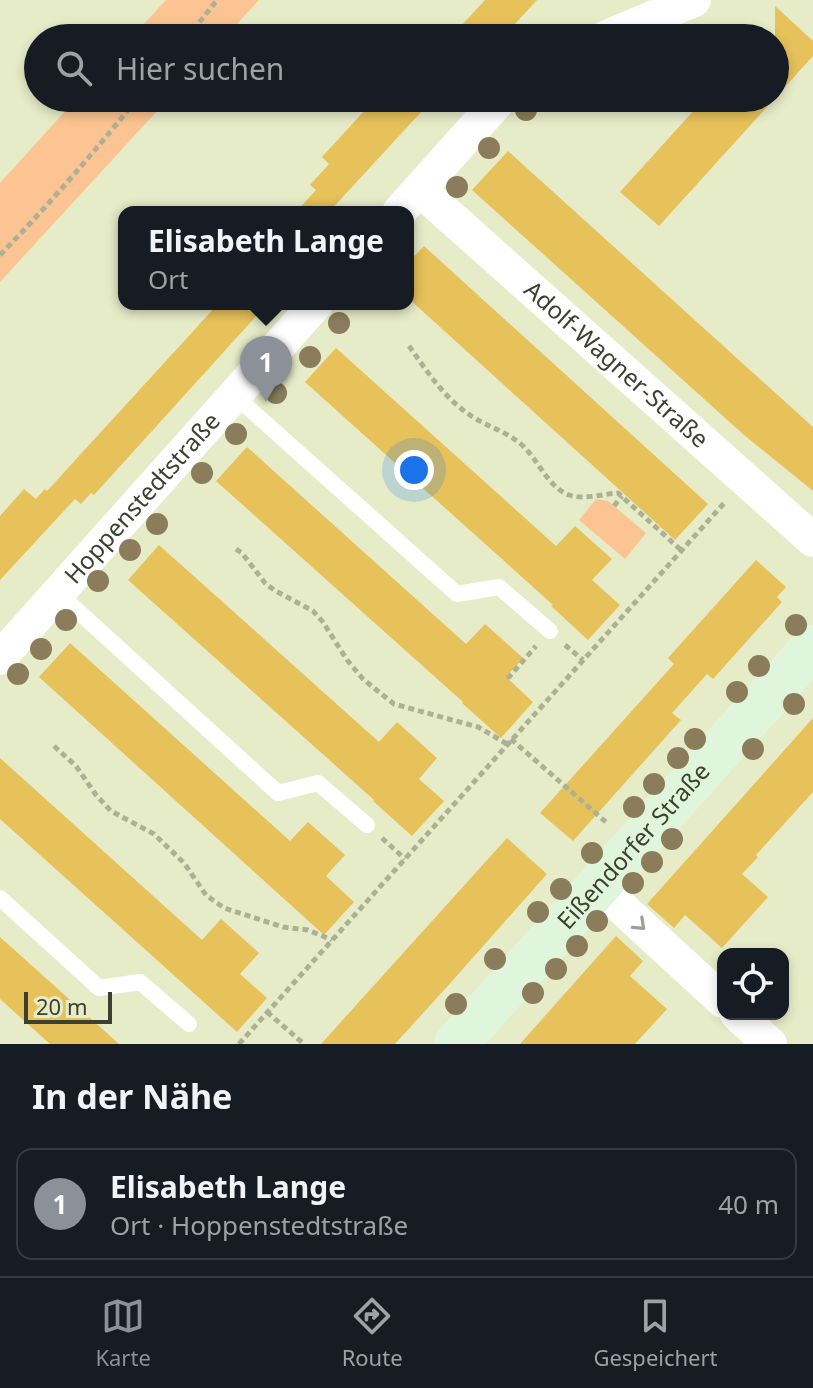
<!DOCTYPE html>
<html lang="de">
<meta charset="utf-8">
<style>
:root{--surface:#171b24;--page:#20242c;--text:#f1f3f6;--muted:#9ea1a6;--line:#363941;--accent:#8c9099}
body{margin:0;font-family:"Noto Sans",sans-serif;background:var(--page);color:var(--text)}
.controls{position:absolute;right:24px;bottom:24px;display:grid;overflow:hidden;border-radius:16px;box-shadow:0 4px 12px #0003}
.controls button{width:72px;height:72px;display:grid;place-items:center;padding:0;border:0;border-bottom:2px solid var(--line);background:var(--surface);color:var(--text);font:40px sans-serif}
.scale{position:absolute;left:24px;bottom:20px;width:88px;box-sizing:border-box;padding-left:8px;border:4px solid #3d3f30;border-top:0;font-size:22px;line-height:28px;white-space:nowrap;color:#3d3f30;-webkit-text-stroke:6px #e7ecc8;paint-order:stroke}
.you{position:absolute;left:414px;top:470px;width:28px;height:28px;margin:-20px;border:6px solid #fff;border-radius:50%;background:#1a73e8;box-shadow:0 0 0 12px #1a73e833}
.badge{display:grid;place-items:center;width:52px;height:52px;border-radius:50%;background:var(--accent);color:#fff;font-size:26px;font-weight:700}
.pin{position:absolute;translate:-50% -66px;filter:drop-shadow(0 2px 4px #0008)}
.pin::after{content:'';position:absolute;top:42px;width:28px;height:24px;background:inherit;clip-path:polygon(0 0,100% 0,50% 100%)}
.popup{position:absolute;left:118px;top:206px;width:296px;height:104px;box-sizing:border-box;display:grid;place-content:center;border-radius:16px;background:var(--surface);filter:drop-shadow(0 2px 6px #0005);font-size:26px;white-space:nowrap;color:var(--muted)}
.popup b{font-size:30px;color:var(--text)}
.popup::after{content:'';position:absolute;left:50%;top:100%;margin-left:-16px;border:16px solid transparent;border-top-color:var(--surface)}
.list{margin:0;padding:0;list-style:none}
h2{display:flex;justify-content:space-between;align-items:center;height:104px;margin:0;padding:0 32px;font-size:34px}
h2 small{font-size:26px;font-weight:400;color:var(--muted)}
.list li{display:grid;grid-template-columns:52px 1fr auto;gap:24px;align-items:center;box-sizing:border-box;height:112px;margin:0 16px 16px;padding:0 16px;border:2px solid var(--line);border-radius:16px}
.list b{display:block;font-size:30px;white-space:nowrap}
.list p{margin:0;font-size:26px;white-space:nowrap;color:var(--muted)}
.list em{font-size:26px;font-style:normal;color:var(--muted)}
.icon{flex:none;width:44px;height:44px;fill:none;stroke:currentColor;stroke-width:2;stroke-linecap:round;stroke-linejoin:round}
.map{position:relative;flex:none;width:813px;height:1044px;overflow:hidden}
.search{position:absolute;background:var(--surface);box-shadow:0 4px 12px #0003;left:24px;right:24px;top:24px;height:88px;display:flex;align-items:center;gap:20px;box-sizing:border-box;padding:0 28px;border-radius:44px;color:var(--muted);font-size:30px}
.sheet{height:232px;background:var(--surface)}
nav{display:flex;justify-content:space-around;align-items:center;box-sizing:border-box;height:112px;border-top:2px solid var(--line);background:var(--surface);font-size:22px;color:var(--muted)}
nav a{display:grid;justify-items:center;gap:4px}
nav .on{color:var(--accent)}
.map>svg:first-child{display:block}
</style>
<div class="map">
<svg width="813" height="1044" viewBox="0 0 813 1044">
<rect width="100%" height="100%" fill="#e7ecc8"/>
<path fill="#fcc492" d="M166 0H259L224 38H131Z
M77 98H169L0 282V183Z
M596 499 608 501 646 533 625 559 579 520Z"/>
<path fill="#e7c15a" d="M485 0H537L502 38H450Z
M775 6 813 41V56L775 98Z
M376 98H434L329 212H296L316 190 310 185 329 164 322 157Z
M705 98H775L659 226 620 192Z
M508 151 813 427V491L744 435 472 190Z
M424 246 708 504 675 540 408 298V263Z
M218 304H267L94 495 91 493 81 504 75 499 0 580V516L24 489 36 499 45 489 47 491Z
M336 348 556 546 575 526 612 559 592 580 620 605 588 640 551 606 553 605 305 382Z
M247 447 466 644 485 624 523 658 506 677 533 702 501 738 462 703 463 702 216 481Z
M159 545 379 742 397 722 437 758 419 779 444 801 412 836 373 801 374 800 128 580Z
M756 560 786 587 777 597 782 602 713 679 707 674 672 713 681 720 573 841 540 813 674 664 668 658Z
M70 643 290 841 308 822 345 855 326 876 354 902 324 935 39 677Z
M813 718V792L756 855 758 857 742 874 768 897 722 948 685 915 674 928 647 904Z
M0 758 202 940 221 919 259 953 240 974 267 998 237 1032 0 819Z
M507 838 547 874 454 979 395 1044H321Z
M616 936 643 961 630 976 667 1009 635 1044H520Z
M0 937 68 998 119 1044H50L0 999Z"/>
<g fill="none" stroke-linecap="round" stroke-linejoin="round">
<path stroke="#adb194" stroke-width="5" stroke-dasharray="6 4" stroke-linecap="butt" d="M187 38 217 0
M0 255C49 205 94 152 138 98
M409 346C427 371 444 398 470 415 487 427 507 431 523 446 539 461 548 487 569 495 584 500 603 494 618 493L682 551
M614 506 622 496
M236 549 242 553 265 583 274 590 313 611 323 622 347 660 363 679 394 704 478 727 507 744
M565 645 583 660
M508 675 509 677 536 646
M511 739 607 823
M54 746 76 766 96 795 111 811 154 834 184 863 206 895 224 908 283 927 308 930 332 940
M382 838 405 859
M267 1012 304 1044
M239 1044 726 501"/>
<path stroke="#fff" stroke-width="16" d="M234 395 457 594 499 587 550 631
M58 593 278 793 318 783 367 825
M0 898 99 988 140 982 189 1024"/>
<g stroke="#fff" stroke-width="34">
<path d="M605 38 694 0"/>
<path id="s1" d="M419 189 813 540"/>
<path d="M399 212 501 98"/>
<path id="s2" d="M0 658 316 304"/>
<path d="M598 886 723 1001"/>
<path d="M737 1014 770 1044"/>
</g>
<path stroke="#e0f6dc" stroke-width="44" id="s3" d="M456 1044 813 647"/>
</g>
<g fill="#8b7d5b">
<circle cx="526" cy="110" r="11"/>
<circle cx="489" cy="148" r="11"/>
<circle cx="457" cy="187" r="11"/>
<circle cx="339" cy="323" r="11"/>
<circle cx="310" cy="357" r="11"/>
<circle cx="276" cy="393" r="11"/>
<circle cx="236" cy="434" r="11"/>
<circle cx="202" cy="473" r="11"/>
<circle cx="157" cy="524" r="11"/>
<circle cx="130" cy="550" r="11"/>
<circle cx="98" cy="581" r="11"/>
<circle cx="66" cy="620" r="11"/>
<circle cx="796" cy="625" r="11"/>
<circle cx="41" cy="649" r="11"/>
<circle cx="759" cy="666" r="11"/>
<circle cx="18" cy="674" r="11"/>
<circle cx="737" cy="692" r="11"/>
<circle cx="794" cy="704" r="11"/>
<circle cx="695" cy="739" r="11"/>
<circle cx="753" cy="749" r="11"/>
<circle cx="678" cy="758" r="11"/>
<circle cx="654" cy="784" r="11"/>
<circle cx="634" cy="807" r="11"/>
<circle cx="672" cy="839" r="11"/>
<circle cx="592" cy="853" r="11"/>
<circle cx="652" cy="862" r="11"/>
<circle cx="633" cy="883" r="11"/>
<circle cx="561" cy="889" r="11"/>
<circle cx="538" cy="912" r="11"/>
<circle cx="597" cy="921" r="11"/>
<circle cx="577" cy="946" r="11"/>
<circle cx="495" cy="959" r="11"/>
<circle cx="556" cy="969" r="11"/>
<circle cx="533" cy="993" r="11"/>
<circle cx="456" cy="1004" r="11"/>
</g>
<defs><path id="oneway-chevron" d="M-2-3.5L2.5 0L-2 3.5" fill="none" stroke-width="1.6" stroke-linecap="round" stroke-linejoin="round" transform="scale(2)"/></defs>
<use stroke="#9e9f98" href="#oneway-chevron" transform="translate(640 925) rotate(43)"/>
<g text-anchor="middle" stroke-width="8" stroke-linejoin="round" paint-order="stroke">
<g font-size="24" fill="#3d3f30" stroke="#e7ecc8">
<text dy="8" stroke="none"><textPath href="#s1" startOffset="264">Adolf-Wagner-Straße</textPath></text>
<text dy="8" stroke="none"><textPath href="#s2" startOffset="214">Hoppenstedtstraße</textPath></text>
<text dy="8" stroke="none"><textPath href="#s3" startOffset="266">Eißendorfer Straße</textPath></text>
</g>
</g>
</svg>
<div class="controls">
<button><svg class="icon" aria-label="locate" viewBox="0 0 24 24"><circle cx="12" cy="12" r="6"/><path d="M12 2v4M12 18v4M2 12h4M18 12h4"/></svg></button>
</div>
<div class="scale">20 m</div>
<div class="you"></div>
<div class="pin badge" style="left:266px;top:402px">1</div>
<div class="popup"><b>Elisabeth Lange</b>Ort</div>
<div class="search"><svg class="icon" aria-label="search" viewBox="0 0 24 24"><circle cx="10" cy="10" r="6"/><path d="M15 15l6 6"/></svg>Hier suchen</div>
</div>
<section class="sheet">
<h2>In der Nähe<small></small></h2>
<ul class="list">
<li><span class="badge">1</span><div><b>Elisabeth Lange</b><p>Ort · Hoppenstedtstraße</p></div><em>40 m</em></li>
</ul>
</section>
<nav>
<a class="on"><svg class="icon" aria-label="map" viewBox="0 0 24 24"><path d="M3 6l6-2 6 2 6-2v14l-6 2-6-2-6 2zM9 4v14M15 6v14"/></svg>Karte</a>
<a><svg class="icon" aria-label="directions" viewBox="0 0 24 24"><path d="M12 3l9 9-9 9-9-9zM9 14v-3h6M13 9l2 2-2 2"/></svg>Route</a>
<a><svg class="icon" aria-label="saved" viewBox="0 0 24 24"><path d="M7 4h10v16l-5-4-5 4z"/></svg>Gespeichert</a>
</nav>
